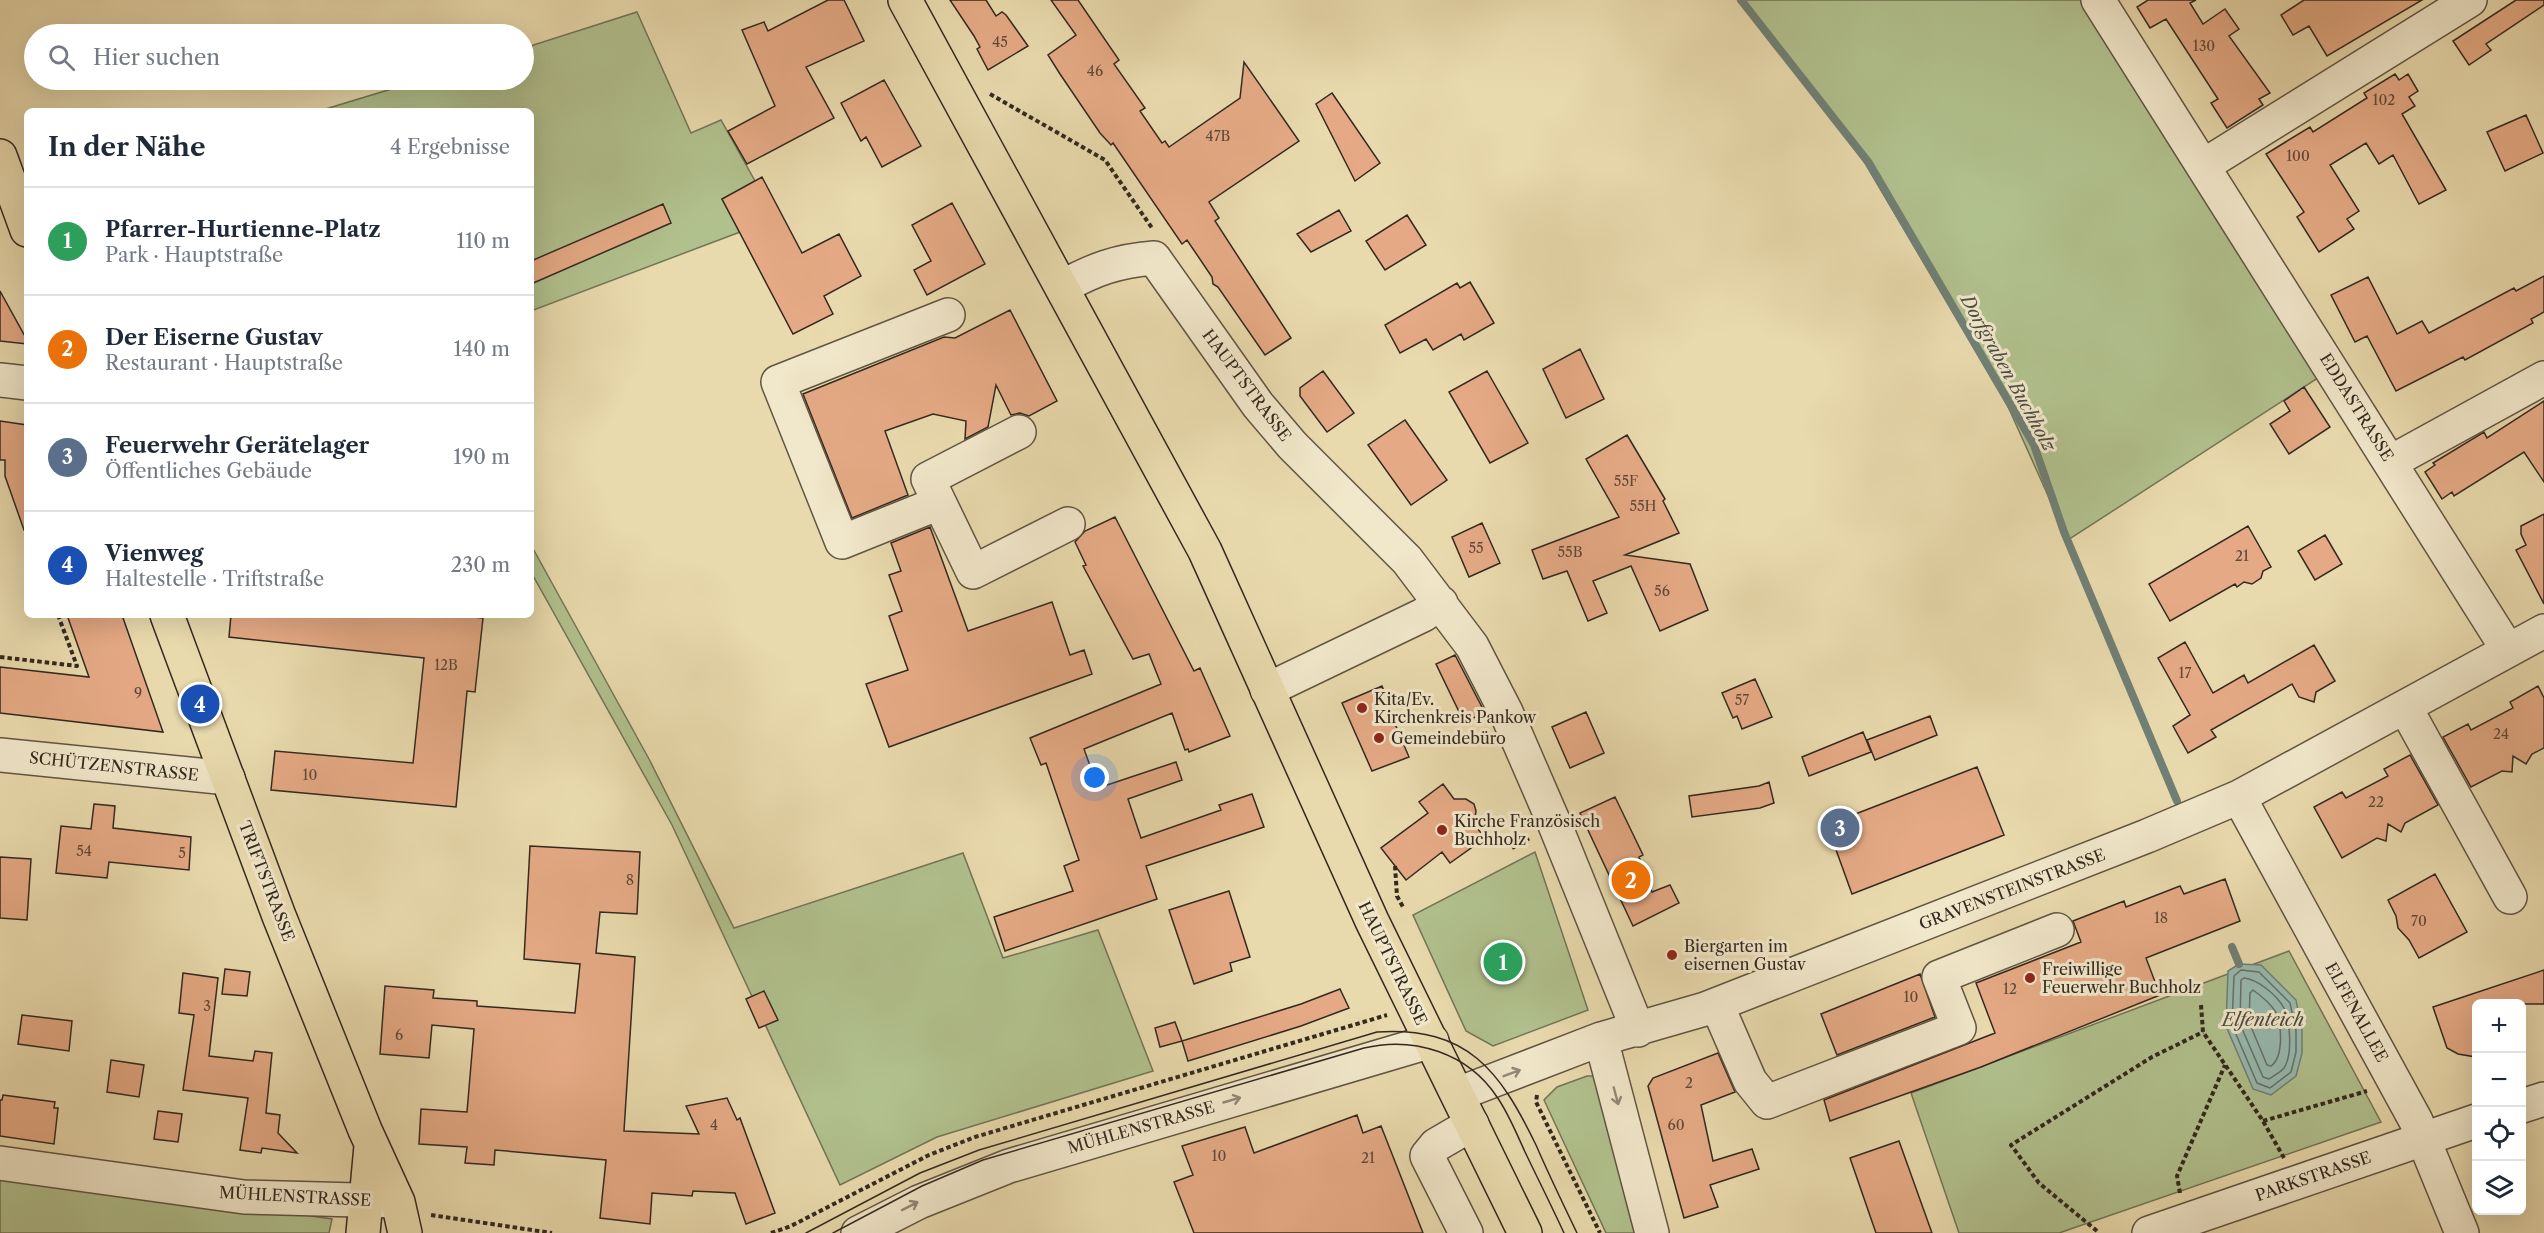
<!DOCTYPE html>
<html lang="de">
<meta charset="utf-8">
<style>
:root{--surface:#fff;--page:#f2f2f3;--text:#1f2937;--muted:#747a83;--line:#e0e1e3;--accent:#b45309}
body{margin:0;font-family:"Libre Caslon Text",serif;background:var(--page);color:var(--text)}
.controls{position:absolute;right:18px;bottom:18px;display:grid;overflow:hidden;border-radius:9px;box-shadow:0 6px 24px #0002}
.controls button{width:54px;height:54px;display:grid;place-items:center;padding:0;border:0;border-bottom:2px solid var(--line);background:var(--surface);color:var(--text);font:30px sans-serif}
.you{position:absolute;left:1095px;top:778px;width:21px;height:21px;margin:-15px;border:4px solid #fff;border-radius:50%;background:#1a73e8;box-shadow:0 0 0 9px #1a73e833}
.badge{display:grid;place-items:center;width:39px;height:39px;border-radius:50%;background:var(--accent);color:#fff;font-size:20px;font-weight:700}
.pin{position:absolute;translate:-50% -50%;border:3px solid #fff;box-shadow:0 2px 6px #0006}
.list{margin:0;padding:0;list-style:none}
h2{display:flex;justify-content:space-between;align-items:center;height:78px;margin:0;padding:0 24px;font-size:26px}
h2 small{font-size:20px;font-weight:400;color:var(--muted)}
.list li{display:grid;grid-template-columns:39px 1fr auto;gap:18px;align-items:center;box-sizing:border-box;height:108px;padding:0 24px;border-top:2px solid var(--line)}
.list b{display:block;font-size:22px;white-space:nowrap}
.list p{margin:0;font-size:20px;white-space:nowrap;color:var(--muted)}
.list em{font-size:20px;font-style:normal;color:var(--muted)}
.icon{flex:none;width:33px;height:33px;fill:none;stroke:currentColor;stroke-width:2;stroke-linecap:round;stroke-linejoin:round}
.map{position:relative;flex:none;width:2544px;height:1233px;overflow:hidden}
.search{position:absolute;background:var(--surface);box-shadow:0 6px 24px #0002;left:24px;top:24px;width:510px;height:66px;display:flex;align-items:center;gap:15px;box-sizing:border-box;padding:0 21px;border-radius:33px;color:var(--muted);font-size:22px}
.panel{position:absolute;background:var(--surface);box-shadow:0 6px 24px #0002;left:24px;top:108px;width:510px;height:510px;border-radius:9px}
.map>svg:first-child{display:block}
</style>
<div class="map">
<svg width="2544" height="1233" viewBox="0 0 2544 1233">
<rect width="100%" height="100%" fill="#e9daad"/>
<filter id="stains"><feTurbulence type="fractalNoise" baseFrequency=".00333" numOctaves="4"/><feColorMatrix values="0 0 0 0 .2 0 0 0 0 .09 0 0 0 0 .02 0 0 0 .5 -.17"/></filter>
<radialGradient id="worn" r=".72"><stop offset=".6" stop-color="#630" stop-opacity="0"/><stop offset="1" stop-color="#630" stop-opacity=".3"/></radialGradient>
<path fill="#b1c18e" stroke="#727557" stroke-width="1.5" d="M1740 0H2084L2324 374 2068 540 2005 400 1856 148Z
M637 12 691 133 721 120 755 181 722 199 740 232 531 311V111H319L421 80H524V48Z
M531 545 649 759 734 928 963 853 1003 958 1098 930 1153 1071 937 1137 840 1185 672 825 531 572Z
M1535 852 1588 1010 1493 1046 1466 1031 1413 915Z
M2289 951 2381 1122 2059 1233H1959L1911 1093Z
M1587 1076H1597L1642 1233H1606L1544 1100 1557 1087Z
M0 1173 332 1219 329 1233H0Z"/>
<path fill="#98bab0" stroke="#708076" stroke-width="1.5" d="M2239 964 2261 965 2296 1000 2302 1031V1053L2296 1076 2271 1095 2253 1089 2226 1026 2228 971Z"/>
<g fill="none" stroke-linecap="round" stroke-linejoin="round">
<path stroke="#667268" stroke-width="1.5" d="M2241 970 2259 972 2290 1003 2296 1031V1052L2291 1072 2270 1088 2257 1083 2232 1025 2234 976Z
M2244 978C2257 979 2277 995 2284 1008 2290 1022 2293 1054 2284 1068 2281 1072 2273 1076 2269 1079L2263 1077 2240 1024 2241 980Z
M2253 990C2260 995 2270 1003 2275 1011 2282 1023 2284 1057 2271 1066L2267 1065 2249 1022 2250 993Z"/>
<path stroke="#708076" stroke-width="8" d="M1741 0 1869 163 2034 445 2064 532 2177 801
M2232 947 2239 964"/>
</g>
<path fill="#e5aa85" stroke="#332920" stroke-width="1.5" d="M828 0H844L864 41 806 67 834 118 747 164 728 131 775 106 742 30 764 22 768 31Z
M950 0H986L996 16 1002 12 1006 15 1028 46 988 70 977 49 980 47 974 36Z
M1051 0H1078L1119 60 1114 64 1145 108 1140 111 1162 143 1165 141 1169 147 1240 98 1244 62 1299 141 1209 202 1219 218 1215 221 1291 338 1265 355 1218 287 1213 284 1212 277 1187 240 1182 244 1113 143 1111 145 1100 133 1060 74 1048 55 1076 35Z
M2148 0H2196L2190 3 2203 24 2225 9 2239 29 2229 36 2270 93 2259 99 2263 105 2227 128 2211 103 2218 99 2166 19 2150 28 2137 7Z
M2304 0H2422L2327 56 2309 26 2293 35 2281 15Z
M2516 0H2544V5L2486 44 2491 50 2469 65 2453 41Z
M2395 74 2399 80 2408 74 2418 91 2409 97 2415 106 2402 114 2446 190 2419 204 2393 155 2379 164 2366 143 2330 165 2359 211 2347 219 2354 229 2319 252 2297 217 2304 212 2266 154 2310 127 2313 132 2367 98 2364 93Z
M884 80 921 146 882 167 866 137 861 141 841 103Z
M1332 93 1380 163 1355 181 1316 104Z
M2526 115 2543 153 2505 171 2487 132Z
M762 177 802 253 839 234 861 276 824 296 833 314 793 334 722 199Z
M952 203 985 264 927 295 914 270 931 261 912 225Z
M663 204 671 223 531 284V261Z
M1339 210 1351 231 1311 252 1297 234Z
M1407 215 1426 245 1385 270 1366 241Z
M2544 276V312L2531 319 2533 323 2465 360 2463 357 2396 391 2367 336 2355 342 2331 295 2368 277 2397 334 2422 321 2429 333 2514 288 2516 291Z
M1470 282 1494 323 1464 340 1461 334 1433 350 1426 339 1400 353 1385 325 1457 283 1460 288Z
M0 291 27 340V344L0 341Z
M1010 310 1057 401 1029 416 1020 413 1011 415 996 385 988 427 965 439 966 421 933 414 885 431 908 495 852 518 803 394 944 337 955 338Z
M1580 349 1604 399 1566 418 1543 369Z
M1323 371 1354 413 1327 432 1300 396V388Z
M1487 371 1528 443 1490 463 1449 392Z
M2304 387 2330 427 2289 454 2270 424 2290 411 2284 401Z
M2544 401V482L2524 452 2454 496 2452 492 2442 499 2425 472 2435 465 2433 463 2484 432 2487 438Z
M1405 420 1447 480 1411 505 1368 445Z
M0 421 27 425V529L24 530 5 476V460H0Z
M1627 435 1665 499 1663 501 1679 533 1625 555 1690 564 1708 610 1660 631 1631 566 1593 581 1607 613 1588 621 1567 571 1543 579 1532 550 1619 517 1586 459Z
M2544 514V604L2516 550 2526 545 2521 534V526Z
M1115 517 1194 671 1200 668 1230 736 1189 752 1188 749 1185 750 1172 713 1084 749 1098 788 1176 762 1182 780 1128 799 1141 838 1221 810 1219 805 1252 794 1264 827 1146 866 1157 899 1005 951 994 917 1073 891 1064 866 1079 860 1046 763 1041 765 1030 738 1161 684 1149 654 1133 659 1083 566 1086 565 1075 542 1085 531Z
M1482 523 1500 563 1469 577 1452 537Z
M2248 526 2271 567 2263 571 2261 578 2252 584 2244 582 2237 587 2235 584 2170 621 2149 584Z
M930 527 968 631 1052 602 1070 655 1084 650 1092 674 889 747 866 684 908 670 889 616 902 611 889 575 901 571 891 543Z
M2325 535 2342 564 2315 580 2298 551Z
M67 615H122L163 732 0 713V667L89 677Z
M231 615H452L483 618 475 692 467 691 456 807 271 790 275 751 413 763 424 658 229 637Z
M2185 642 2213 693 2244 675 2248 683 2314 645 2335 681 2316 692 2314 702 2299 697 2292 684 2211 730 2216 737 2188 753 2173 726 2190 715 2158 658Z
M1455 655 1485 713 1464 722 1436 664Z
M1755 679 1772 717 1742 729 1737 716 1733 718 1722 693Z
M1382 686 1392 711 1390 712 1409 757 1372 771 1342 703Z
M2538 686 2544 698V748L2532 754 2526 764 2513 756 2512 772 2502 771 2471 787 2443 737 2468 724 2471 730 2513 708 2510 702Z
M1586 712 1604 753 1570 768 1552 727Z
M1930 716 1937 735 1875 760 1867 740Z
M1863 732 1871 752 1809 776 1802 757Z
M2410 755 2438 805 2405 823 2401 832 2388 824 2386 841 2377 838 2342 858 2314 807 2342 792 2346 798 2388 776 2384 769Z
M1977 767 2004 835 1852 894 1827 825Z
M1769 782 1774 803 1760 808 1692 817 1689 796 1759 786Z
M1443 784 1454 799H1466L1474 804 1476 811 1474 824 1485 838 1450 863 1442 852 1406 880 1381 848 1428 813 1419 802Z
M1615 797 1643 855 1639 857 1652 892 1670 885 1679 903 1633 926 1580 813Z
M94 804 115 806 113 828 191 837 189 870 109 862 107 878 56 873 61 826 91 829Z
M530 846 640 852 637 914 600 912 596 953 635 957 624 1131 699 1134 686 1106 727 1098 737 1120 740 1118 775 1213 746 1224 735 1193 693 1191 692 1196 652 1193 650 1224 600 1218 606 1160 495 1150 494 1165 465 1163 467 1147 419 1144 421 1109 467 1112 474 1029 432 1025 429 1058 380 1054 385 986 434 990 433 998 477 1001V1006L575 1013 580 964 524 959Z
M0 857 31 859 27 920 0 918Z
M2435 874 2467 932 2419 958 2409 940 2398 928 2396 916 2388 900Z
M2225 879 2240 921 2146 958 2160 995 1981 1067 1830 1121 1824 1100 1995 1033 1976 983 2081 942 2073 921 2124 901 2126 907 2180 886 2184 894Z
M1229 891 1250 957 1230 963 1232 971 1194 984 1169 910Z
M225 969 250 972 247 996 222 994Z
M2544 970V1004H2476V1057L2458 1054 2447 1048 2433 1007Z
M183 973 218 978 209 1056 253 1061 255 1051 272 1053 266 1113 280 1115 278 1133 297 1153 262 1148 261 1153 240 1150 248 1098 183 1090 194 1015 179 1013Z
M1920 974 1935 1017 1837 1055 1821 1014Z
M1340 989 1349 1008 1301 1026 1188 1061 1182 1041 1301 1004Z
M764 991 778 1020 759 1028 746 999Z
M22 1015 72 1021 69 1051 18 1044Z
M1175 1022 1182 1041 1160 1047 1155 1028Z
M1718 1053 1735 1092 1701 1105 1713 1161 1752 1149 1759 1169 1710 1185 1718 1207 1684 1218 1648 1086 1653 1078Z
M111 1060 144 1065 139 1097 107 1092Z
M3 1095 55 1102 54 1108H58L54 1144 0 1136V1100H2Z
M158 1111 182 1114 178 1142 154 1139Z
M1357 1115 1363 1133 1381 1126 1423 1233H1194L1174 1182 1193 1175 1182 1146 1245 1127 1254 1153Z
M1899 1141 1932 1233H1876L1850 1158Z"/>
<g fill="none" stroke-linecap="round" stroke-linejoin="round">
<g stroke="#605543" stroke-width="36">
<path id="minor" d="M2098 0 2508 650
M2203 166 2470 0
M1062 287C1095 269 1117 261 1154 258L1258 405 1292 445 1407 560 1472 646 1506 712 1555 825 1638 1030
M0 380 27 383
M1019 432 928 479 973 572 1068 524
M2391 462 2544 378
M939 503 842 542 778 382 948 315
M1267 690 1423 615 1441 603
M2405 707 2510 897
M0 755 228 778
M2239 797 2416 1121 2462 1233
M1717 1005 1750 1081 1767 1102 1959 1028 1939 977 2057 930
M1601 1039 1652 1233
M1458 1094 1601 1039 1705 1009 2147 836 2239 797 2544 631
M2522 1106 2544 1099
M0 1163 244 1197 395 1201
M858 1233 919 1202 1009 1166 1432 1041
M1466 1233 1427 1156 1436 1145 1472 1124
M2149 1233 2476 1121"/>
</g>
<g stroke="#332920" stroke-width="36">
<path id="major" d="M905 0 1205 551 1372 921 1525 1233
M0 156 27 230
M167 615 279 916 365 1130 398 1202 405 1233
M363 1233 371 1146"/>
</g>
<path stroke="#332920" stroke-width="4" stroke-dasharray="4.5 3" stroke-linecap="butt" d="M990 94 1105 160 1152 228
M0 657 77 666 58 615
M1512 848 1530 838
M1395 866 1397 896 1403 907
M2201 1005 2203 1032 2263 1121 2284 1158
M1537 1095 1536 1102 1600 1233
M2263 1121 2367 1091
M2180 1193 2177 1176 2225 1065
M431 1215 552 1233
M2097 1231 2039 1183 2011 1145 2152 1057 2203 1032
M771 1233 791 1226 929 1155 975 1137 1387 1015"/>
<use href="#minor" stroke="#f1e7ca" stroke-width="33"/>
<use href="#major" stroke="#e9daad" stroke-width="33"/>
<path stroke="#332920" stroke-width="1.5" d="M806 1233 920 1173 979 1150 1377 1032C1468 1026 1500 1071 1536 1145 1549 1175 1563 1204 1577 1233
M833 1233 922 1186 983 1160 1364 1048C1414 1036 1468 1053 1497 1097 1509 1114 1517 1135 1526 1154 1539 1181 1552 1207 1564 1233"/>
</g>
<defs><path id="oneway-shaft" d="M-6 0H5M1.5-3L5.5 0L1.5 3" fill="none" stroke-width="1.6" stroke-linecap="round" stroke-linejoin="round" transform="scale(1.5)"/></defs>
<g stroke="#928875">
<use href="#oneway-shaft" transform="translate(1512 1073) rotate(-21)"/>
<use href="#oneway-shaft" transform="translate(1616 1096) rotate(75)"/>
<use href="#oneway-shaft" transform="translate(1232 1100) rotate(-16)"/>
<use href="#oneway-shaft" transform="translate(910 1206) rotate(-27)"/>
</g>
<g fill="#8f2418" stroke="#f1e7ca" stroke-width="2">
<circle cx="1362" cy="708" r="6"/>
<circle cx="1379" cy="738" r="6"/>
<circle cx="1442" cy="830" r="6"/>
<circle cx="1672" cy="955" r="6"/>
<circle cx="2030" cy="978" r="6"/>
</g>
<g text-anchor="middle" stroke-width="6" stroke-linejoin="round" paint-order="stroke">
<g font-size="14" fill="#604939">
<text x="1000" y="47">45</text>
<text x="2204" y="51">130</text>
<text x="1095" y="76">46</text>
<text x="2384" y="105">102</text>
<text x="1218" y="141">47B</text>
<text x="2298" y="161">100</text>
<text x="1626" y="486">55F</text>
<text x="1643" y="511">55H</text>
<text x="1476" y="553">55</text>
<text x="1570" y="557">55B</text>
<text x="2242" y="561">21</text>
<text x="1662" y="596">56</text>
<text x="446" y="670">12B</text>
<text x="2185" y="678">17</text>
<text x="138" y="698">9</text>
<text x="1742" y="705">57</text>
<text x="2501" y="739">24</text>
<text x="310" y="780">10</text>
<text x="2376" y="807">22</text>
<text x="84" y="856">54</text>
<text x="182" y="858">5</text>
<text x="630" y="885">8</text>
<text x="2161" y="923">18</text>
<text x="2419" y="926">70</text>
<text x="2010" y="994">12</text>
<text x="1911" y="1002">10</text>
<text x="207" y="1011">3</text>
<text x="399" y="1040">6</text>
<text x="1689" y="1088">2</text>
<text x="714" y="1130">4</text>
<text x="1676" y="1130">60</text>
<text x="1219" y="1161">10</text>
<text x="1368" y="1163">21</text>
</g>
<g font-size="16" fill="#332920" stroke="#f1e7ca">
<text transform="translate(1247 385) rotate(53)" y="6">HAUPTSTRASSE</text>
<text transform="translate(2357 407) rotate(58)" y="6">EDDASTRASSE</text>
<text transform="translate(114 766) rotate(6)" y="6">SCHÜTZENSTRASSE</text>
<text transform="translate(267 881) rotate(69)" y="6">TRIFTSTRASSE</text>
<text transform="translate(2012 889) rotate(-21)" y="6">GRAVENSTEINSTRASSE</text>
<text transform="translate(1393 963) rotate(64)" y="6">HAUPTSTRASSE</text>
<text transform="translate(2357 1012) rotate(61)" y="6">ELFENALLEE</text>
<text transform="translate(1141 1127) rotate(-16)" y="6">MÜHLENSTRASSE</text>
<text transform="translate(2313 1176) rotate(-19)" y="6">PARKSTRASSE</text>
<text transform="translate(295 1196) rotate(3)" y="6">MÜHLENSTRASSE</text>
</g>
<g font-size="16" fill="#332920" stroke="#f1e7ca" text-anchor="start">
<text x="1374" y="705">Kita/Ev.<tspan x="1374" dy="18">Kirchenkreis Pankow</tspan></text>
<text x="1391" y="744">Gemeindebüro</text>
<text x="1454" y="827">Kirche Französisch<tspan x="1454" dy="18">Buchholz</tspan></text>
<text x="1684" y="952">Biergarten im<tspan x="1684" dy="18">eisernen Gustav</tspan></text>
<text x="2042" y="975">Freiwillige<tspan x="2042" dy="18">Feuerwehr Buchholz</tspan></text>
</g>
<g font-size="18" font-style="italic" fill="#4c4d44" stroke="#f1e7ca">
<text transform="translate(2008 373) rotate(61)" y="6">Dorfgraben Buchholz</text>
<text x="2263" y="1026">Elfenteich</text>
</g>
</g>
<rect width="100%" height="100%" filter="url(#stains)"/>
<rect width="100%" height="100%" fill="url(#worn)"/>
</svg>
<div class="controls">
<button>+</button>
<button>−</button>
<button><svg class="icon" aria-label="locate" viewBox="0 0 24 24"><circle cx="12" cy="12" r="6"/><path d="M12 2v4M12 18v4M2 12h4M18 12h4"/></svg></button>
<button><svg class="icon" aria-label="layers" viewBox="0 0 24 24"><path d="M12 4l9 5-9 5-9-5zM3 14l9 5 9-5"/></svg></button>
</div>
<div class="you"></div>
<div class="pin badge" style="left:1503px;top:962px;background:#2e9e5b">1</div>
<div class="pin badge" style="left:1631px;top:880px;background:#e8710a">2</div>
<div class="pin badge" style="left:1840px;top:828px;background:#5c6f8a">3</div>
<div class="pin badge" style="left:200px;top:704px;background:#1a4fb4">4</div>
<div class="search"><svg class="icon" aria-label="search" viewBox="0 0 24 24"><circle cx="10" cy="10" r="6"/><path d="M15 15l6 6"/></svg>Hier suchen</div>
<section class="panel">
<h2>In der Nähe<small>4 Ergebnisse</small></h2>
<ul class="list">
<li><span class="badge" style="background:#2e9e5b">1</span><div><b>Pfarrer-Hurtienne-Platz</b><p>Park · Hauptstraße</p></div><em>110 m</em></li>
<li><span class="badge" style="background:#e8710a">2</span><div><b>Der Eiserne Gustav</b><p>Restaurant · Hauptstraße</p></div><em>140 m</em></li>
<li><span class="badge" style="background:#5c6f8a">3</span><div><b>Feuerwehr Gerätelager</b><p>Öffentliches Gebäude</p></div><em>190 m</em></li>
<li><span class="badge" style="background:#1a4fb4">4</span><div><b>Vienweg</b><p>Haltestelle · Triftstraße</p></div><em>230 m</em></li>
</ul>
</section>
</div>
